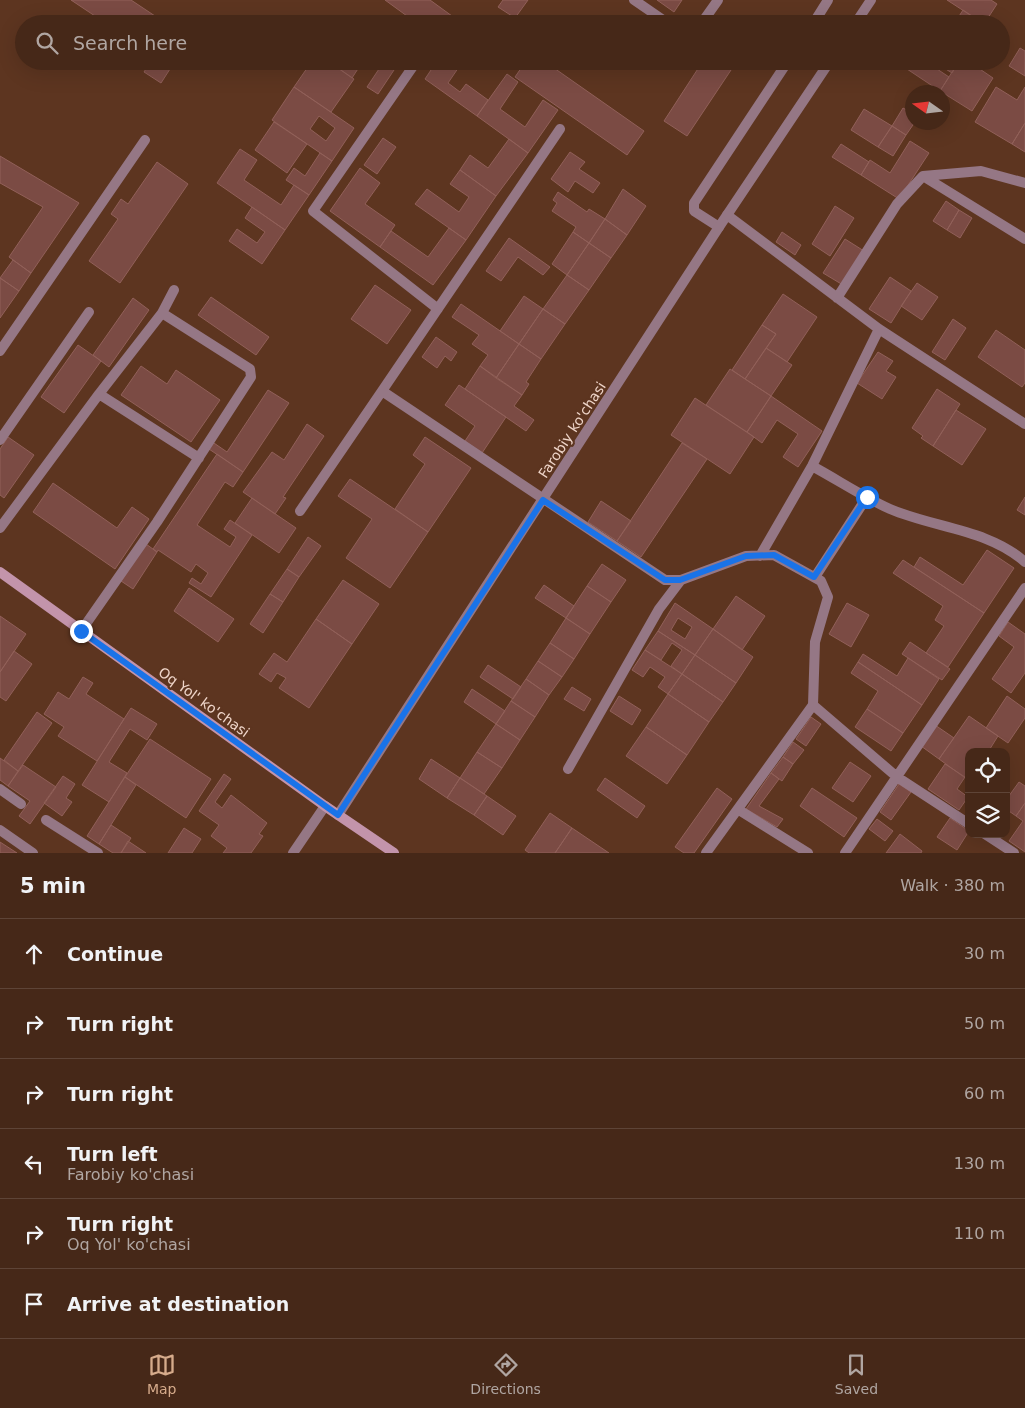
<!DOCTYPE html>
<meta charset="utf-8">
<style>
:root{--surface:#462818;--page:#503425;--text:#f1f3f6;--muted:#b0a6a2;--line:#5e4437;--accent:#d6ab8b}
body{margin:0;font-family:"DejaVu Sans",sans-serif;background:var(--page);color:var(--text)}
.controls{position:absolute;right:15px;bottom:15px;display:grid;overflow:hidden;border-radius:10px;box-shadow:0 5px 20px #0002}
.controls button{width:45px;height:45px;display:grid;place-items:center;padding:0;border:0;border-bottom:1px solid var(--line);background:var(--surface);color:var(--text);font:25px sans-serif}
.compass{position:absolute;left:905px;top:85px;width:45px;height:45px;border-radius:50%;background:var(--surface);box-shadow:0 5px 20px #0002;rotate:284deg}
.stop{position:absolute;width:15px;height:15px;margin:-11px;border:4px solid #1a73e8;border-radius:50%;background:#fff}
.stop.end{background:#1a73e8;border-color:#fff;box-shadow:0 1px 5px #0008}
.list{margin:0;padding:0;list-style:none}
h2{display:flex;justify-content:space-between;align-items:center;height:65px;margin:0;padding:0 20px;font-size:21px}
h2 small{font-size:16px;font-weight:400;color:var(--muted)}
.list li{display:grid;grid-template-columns:32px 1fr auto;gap:15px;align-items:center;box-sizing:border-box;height:70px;padding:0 20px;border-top:1px solid var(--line)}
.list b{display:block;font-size:19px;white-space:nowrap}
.list p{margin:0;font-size:16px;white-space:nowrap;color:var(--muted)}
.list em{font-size:16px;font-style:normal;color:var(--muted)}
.icon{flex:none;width:28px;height:28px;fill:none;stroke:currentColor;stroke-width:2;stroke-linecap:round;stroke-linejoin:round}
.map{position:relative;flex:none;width:1025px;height:853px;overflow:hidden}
.search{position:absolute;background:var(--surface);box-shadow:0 5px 20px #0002;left:15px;right:15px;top:15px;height:55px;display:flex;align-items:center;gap:12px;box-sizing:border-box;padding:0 18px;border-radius:28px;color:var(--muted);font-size:19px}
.sheet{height:485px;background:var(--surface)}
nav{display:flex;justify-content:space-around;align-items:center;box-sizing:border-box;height:70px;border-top:1px solid var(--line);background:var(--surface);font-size:14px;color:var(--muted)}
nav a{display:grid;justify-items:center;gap:2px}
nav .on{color:var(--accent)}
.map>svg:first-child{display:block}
</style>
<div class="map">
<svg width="1025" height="853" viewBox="0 0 1025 853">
<rect width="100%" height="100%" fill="#5d3520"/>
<path fill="#7b4b44" stroke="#916059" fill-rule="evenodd" d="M71 0H131L167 24H107Z
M385 0H430L463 24H418Z
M503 0H528L515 18 498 7Z
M657 0H682L674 12Z
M947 0H991L997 4 984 24Z
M963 10 984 24H954Z
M1020 48 1025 51V76L1009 66Z
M151 61H158L170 69 161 83 144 72Z
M312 61H328L354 79 331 112 294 87Z
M328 61H363L352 78Z
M381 61H400L378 94 367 87 383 63Z
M437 61H463L448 83 460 92 466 84 488 100 477 116 425 79Z
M526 61H544L644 131 627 155 515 77Z
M703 61H737L687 136 664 121Z
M895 61H925L949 77 940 91Z
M933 61H959L952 73Z
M959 61H968L993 78 972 111 940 91Z
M507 74 518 82 500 109 525 127 543 100 558 110 528 153 477 116Z
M294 87 354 128 332 161 272 120ZM319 116 335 128 326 141 310 129Z
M996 87 1017 100 1025 87V123L1012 144 975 122Z
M903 108 912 113V122H915L906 135 892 126Z
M864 109 892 126 878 147 851 130Z
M274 122 307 144 287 173 255 150Z
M1025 123V152L1012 144Z
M892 126 906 135 893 156 878 147Z
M383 138 396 147 377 174 364 165Z
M509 139 528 153 496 196 460 170 470 155 488 168Z
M910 141 929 153 899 199 861 175 870 160 890 173Z
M841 144 869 162 861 175 832 157Z
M240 149 257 160 244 180 281 205 294 185 309 195 285 230 217 183Z
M570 152 585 162 579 169 600 183 593 193 575 181 568 192 551 179Z
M320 153 332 161 309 195 286 180 294 168 305 176Z
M0 156 79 203 31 273 9 257 43 207 0 183Z
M157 162 188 184 120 283 89 261 118 219 111 214 121 199 128 204Z
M360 168 380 183 365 204 395 225 380 247 330 211Z
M460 170 496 196 466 240 415 204 427 189 459 212 469 197 450 184Z
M623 189 646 206 627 235 605 219Z
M558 192 587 212 589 209 605 219 589 243 573 232 576 227 552 211 557 203 553 200Z
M946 201 959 210 947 230 933 221Z
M835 206 854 218 830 256 812 244Z
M252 207 285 230 262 264 229 241 237 229 257 243 265 232 245 218Z
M959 210 972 218 960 238 947 230Z
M605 219 627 235 611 258 589 243Z
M449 228 466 240 433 285 380 247 391 231 428 257Z
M573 232 589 243 567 275 552 264Z
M782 232 801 245 795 255 776 242Z
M509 238 550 267 543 275 518 257 501 281 486 271Z
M845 239 864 251 843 285 823 273Z
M589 243 611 258 589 290 567 275Z
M13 260 31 273 19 291 0 278Z
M567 275 589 290 565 324 543 309Z
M890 277 911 291 891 323 869 309Z
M0 278 19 291 0 318Z
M917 283 938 297 922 320 901 306Z
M375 285 411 310 387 344 351 319Z
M783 294 817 317 787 362 766 348 776 334 762 325Z
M524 296 543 309 519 344 500 331Z
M211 297 269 337 256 355 198 315Z
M133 298 149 310 109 367 93 355Z
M461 304 519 344 496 378 480 366 488 355 472 344 479 335 452 317Z
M543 309 565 324 541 359 519 344Z
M953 319 966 328 945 360 932 352Z
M762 325 776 334 745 379 732 370Z
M996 330 1025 350V383L1022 387 978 357Z
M436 337 457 352 451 361 445 356 437 368 422 357Z
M519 344 541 359 526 382 529 384 522 395 496 378Z
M78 345 101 361 64 413 41 397Z
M766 348 792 365 771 396 745 379Z
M878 352 893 361 886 371 896 377 882 399 857 383Z
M141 366 167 384 176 370 220 400 191 442 121 395Z
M480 366 522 395 514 406 534 420 526 431 465 389Z
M730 369 771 396 747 432 706 405Z
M459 385 506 417 482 453 465 441 475 426 445 405Z
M937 389 960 404 933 446 921 438 923 436 912 428Z
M268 390 289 403 243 472 206 447 211 441 227 452Z
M771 396 822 431 798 467 783 457 798 434 777 420 762 443 747 432Z
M695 398 754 437 730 474 671 435Z
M956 410 986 429 962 465 933 446Z
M307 424 324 436 283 497 286 498 275 514 243 492 272 452 284 460Z
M8 437 34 455 4 498 0 495V449Z
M425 437 471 468 428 532 395 509 425 464 413 455Z
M682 443 707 459 641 557 617 541Z
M217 454 243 472 233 487 225 482 197 525 230 547 236 537 224 529 230 520 252 535 211 597 189 583 192 578 201 584 208 573 196 564 191 572 158 550 157 552 153 549Z
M350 479 428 532 390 588 346 558 372 519 338 496Z
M53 483 117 528 132 507 149 519 115 569 33 512Z
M1025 497V515L1017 510Z
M252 498 296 528 279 553 235 523Z
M601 501 631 521 617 541 588 522Z
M308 537 321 546 299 577 287 569Z
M146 544 157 552 133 589 121 581Z
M987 550 1014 568 984 613 914 567 920 557 963 585Z
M903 560 984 613 948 667 926 653 944 626 935 620 943 606 893 573Z
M602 564 626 580 611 602 587 586Z
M287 569 299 577 283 602 270 594Z
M343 580 379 604 352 644 316 619Z
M544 585 574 606 566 618 535 598Z
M587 586 611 602 590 634 566 618Z
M189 588 234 619 218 642 174 611Z
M270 594 283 602 263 633 250 624Z
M736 596 765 616 742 650 713 629Z
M675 603 713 629 695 655 658 631ZM678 618 692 627 685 639 671 630Z
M847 603 869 615 851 647 829 634Z
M0 616 26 634 0 672Z
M566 618 590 634 574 659 550 643Z
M316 619 352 644 309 708 279 688 286 678 277 673 271 682 259 674 274 653 287 662Z
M1008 622 1025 634V673L1011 693 992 679 1014 647 999 636Z
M713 629 753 657 736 683 695 655Z
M658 631 695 655 682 674 671 666 682 650 672 643 661 660 645 650Z
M910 642 950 669 942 680 902 654Z
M550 643 574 659 562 677 538 661Z
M645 650 682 674 668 694 658 687 665 677 650 667 643 677 632 670Z
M14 651 32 664 6 701 0 697V672Z
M863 654 897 676 908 658 939 679 922 705 858 662Z
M695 655 736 683 723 702 682 674Z
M538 661 562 677 549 695 526 679Z
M858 662 922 705 903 733 867 709 878 691 851 673Z
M488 665 521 687 513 699 480 677Z
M682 674 723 702 709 722 668 694Z
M83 677 93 683 86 694 124 719 97 761 58 736 64 727 44 714 58 692 69 699Z
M526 679 549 695 535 717 511 701Z
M572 687 591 699 584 711 564 699Z
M472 689 505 711 496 724 464 702Z
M668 694 709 722 687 755 646 727Z
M619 696 641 710 632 725 610 711Z
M1007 696 1025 709V718L1008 743 986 728Z
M511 701 535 717 520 740 496 724Z
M131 708 157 724 147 740 130 729 109 762 127 773 109 802 82 785Z
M867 709 903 733 891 751 855 727Z
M37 712 52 723 18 771 4 760Z
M969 716 998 736 988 752H969L968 780 939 759Z
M811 717 821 724 806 746 796 739Z
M496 724 520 740 502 768 477 752Z
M935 725 954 738 939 759 921 746Z
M646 727 687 755 667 784 626 756Z
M150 739 211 779 186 818 125 777Z
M793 742 804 750 793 764 783 757Z
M477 752 502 768 484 794 460 778Z
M783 757 793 764 782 781 771 773Z
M0 758 18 771 8 786 0 780Z
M431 759 460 778 447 798 419 779Z
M850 762 871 776 853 802 832 788Z
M945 764 965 777 957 789 968 797 959 810 928 789Z
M23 765 56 787 30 824 19 816 30 801 8 786Z
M771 773 779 779 759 806 783 819 777 827 746 809Z
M224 774 231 779 215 802 222 808 231 795 267 823 259 834 263 836 251 853H223L227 848 211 836 219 825 199 811Z
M63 776 75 784 66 798 72 802 62 816 44 803Z
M125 777 136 785 99 844 87 836Z
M460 778 487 796 474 815 447 798Z
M605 778 645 806 637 818 597 790Z
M1019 782 1025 786V803L1016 816 1006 809V800Z
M899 784 911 792 891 820 880 812Z
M717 788 732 799 694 853H684L675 847Z
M812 788 857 818 844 837 800 806Z
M487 796 516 816 503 835 474 815Z
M1025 803V852L1009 841 1023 821 1016 816Z
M550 813 572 828 555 853H529L525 850Z
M950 818 969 831 957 850 937 837Z
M877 819 893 831 885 841 869 829Z
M111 825 131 838 121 853H113L99 844Z
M184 828 201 839 192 853H168Z
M572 828 609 853H555Z
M900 834 922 851 921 853H886Z
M128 841 146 853H121Z
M0 842 17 853H0Z"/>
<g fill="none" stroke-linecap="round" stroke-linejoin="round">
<path stroke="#957785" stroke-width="10" d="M634 0 669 24
M701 24 718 0
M813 24 828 0
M414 65 313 211 438 309
M560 129 382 391 665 580H681L746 556 774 555 821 581 828 597 815 642 813 705 897 777 969 824
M923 176 1025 239
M727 215 879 329 1025 424
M719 227 694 211V203L788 61
M837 298 897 204 923 176 981 171 1025 183
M0 351 145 140
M99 394 199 458
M0 440 89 312
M812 466C838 480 863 497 890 509 934 528 988 529 1025 562
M300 511 382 391
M0 528 99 394 162 313 174 290
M760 556 812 466 879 329
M815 577 867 497
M81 631 157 522 251 377 250 369 162 313
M568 769 659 609 681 580
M0 789 21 804
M739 810 808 853
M46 820 98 853
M0 830 33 853
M985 834 1014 853
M293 853 325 806
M706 853 813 705
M845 853 1025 588"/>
<path stroke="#957785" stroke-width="10" d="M855 24 871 0
M338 815 719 227 830 61"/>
<path stroke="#c394ab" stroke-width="10" d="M0 572 325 806 394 853"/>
</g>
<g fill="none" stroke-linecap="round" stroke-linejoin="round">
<path stroke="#1a73e8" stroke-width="6" d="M81 631 338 815 543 500 665 580H680L746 556 774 555 814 577 867 497"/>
</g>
<g text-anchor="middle" stroke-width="4.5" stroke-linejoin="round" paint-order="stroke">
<g font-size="14" fill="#efd5c9" stroke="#5d3520">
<text transform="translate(572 430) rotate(-57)" y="5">Farobiy ko'chasi</text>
<text transform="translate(204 702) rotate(36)" y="5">Oq Yol' ko'chasi</text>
</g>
</g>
</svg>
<div class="controls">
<button><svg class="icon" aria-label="locate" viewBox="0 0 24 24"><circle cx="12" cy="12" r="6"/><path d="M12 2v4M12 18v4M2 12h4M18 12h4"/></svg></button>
<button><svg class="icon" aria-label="layers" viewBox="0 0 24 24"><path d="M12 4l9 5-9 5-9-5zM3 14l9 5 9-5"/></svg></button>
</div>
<svg class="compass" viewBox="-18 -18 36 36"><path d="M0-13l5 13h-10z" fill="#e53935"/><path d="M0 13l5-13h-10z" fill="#b0a6a2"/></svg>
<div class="stop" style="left:867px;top:497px"></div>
<div class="stop end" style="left:81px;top:631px"></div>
<div class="search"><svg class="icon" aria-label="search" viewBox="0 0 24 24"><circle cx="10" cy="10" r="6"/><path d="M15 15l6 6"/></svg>Search here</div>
</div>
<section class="sheet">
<h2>5 min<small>Walk · 380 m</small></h2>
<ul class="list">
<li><svg class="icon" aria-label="ahead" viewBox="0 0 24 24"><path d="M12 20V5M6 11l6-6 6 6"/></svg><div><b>Continue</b></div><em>30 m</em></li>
<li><svg class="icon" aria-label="right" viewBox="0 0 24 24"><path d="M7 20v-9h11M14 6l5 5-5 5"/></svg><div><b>Turn right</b></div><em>50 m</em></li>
<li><svg class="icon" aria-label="right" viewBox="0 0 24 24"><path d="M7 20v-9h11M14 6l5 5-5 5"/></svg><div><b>Turn right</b></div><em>60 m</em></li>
<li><svg class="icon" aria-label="left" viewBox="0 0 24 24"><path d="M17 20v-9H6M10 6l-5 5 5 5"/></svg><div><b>Turn left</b><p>Farobiy ko'chasi</p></div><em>130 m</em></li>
<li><svg class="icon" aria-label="right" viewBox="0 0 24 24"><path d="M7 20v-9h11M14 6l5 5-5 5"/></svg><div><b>Turn right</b><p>Oq Yol' ko'chasi</p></div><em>110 m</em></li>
<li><svg class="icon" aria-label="arrive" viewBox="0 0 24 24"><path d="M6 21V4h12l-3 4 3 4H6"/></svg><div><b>Arrive at destination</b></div></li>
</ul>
</section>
<nav>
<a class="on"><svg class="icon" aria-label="map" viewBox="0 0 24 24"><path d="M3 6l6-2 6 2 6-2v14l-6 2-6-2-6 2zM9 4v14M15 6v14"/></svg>Map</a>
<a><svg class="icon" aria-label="directions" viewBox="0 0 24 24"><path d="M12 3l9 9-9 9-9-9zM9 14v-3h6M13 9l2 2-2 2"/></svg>Directions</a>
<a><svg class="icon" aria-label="saved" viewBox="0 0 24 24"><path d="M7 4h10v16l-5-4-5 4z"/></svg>Saved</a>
</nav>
